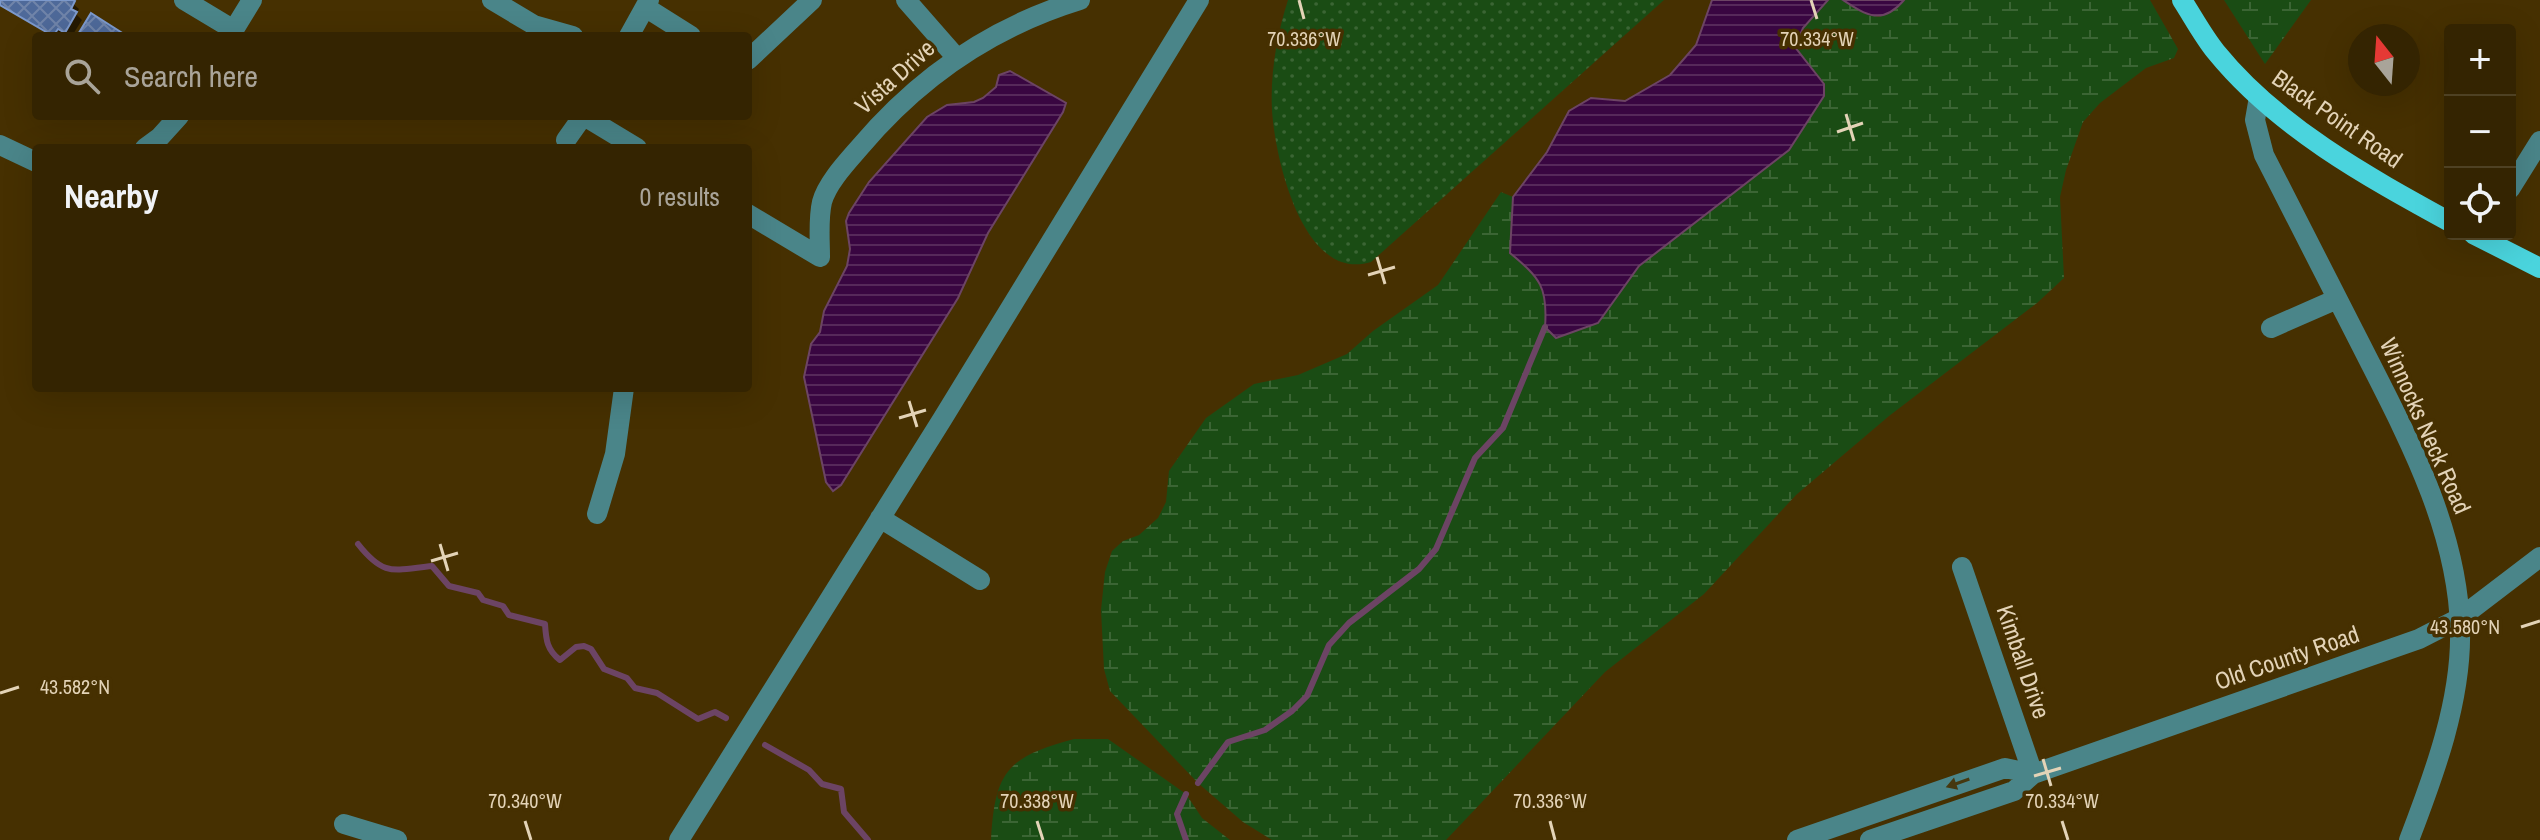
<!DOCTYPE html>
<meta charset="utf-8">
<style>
:root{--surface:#342401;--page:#3f3010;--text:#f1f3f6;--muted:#a9a499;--line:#4e4123}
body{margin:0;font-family:"Archivo Narrow",sans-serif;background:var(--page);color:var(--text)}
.controls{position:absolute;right:24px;top:24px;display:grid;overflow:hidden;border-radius:8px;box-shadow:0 8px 32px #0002}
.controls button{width:72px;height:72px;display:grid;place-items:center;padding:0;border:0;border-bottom:2px solid var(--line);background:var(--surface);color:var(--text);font:40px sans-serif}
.compass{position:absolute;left:2348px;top:24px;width:72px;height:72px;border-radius:50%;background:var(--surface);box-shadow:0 8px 32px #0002;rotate:343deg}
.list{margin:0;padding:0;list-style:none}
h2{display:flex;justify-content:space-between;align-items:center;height:104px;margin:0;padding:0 32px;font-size:34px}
h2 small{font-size:26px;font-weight:400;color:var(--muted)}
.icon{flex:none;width:44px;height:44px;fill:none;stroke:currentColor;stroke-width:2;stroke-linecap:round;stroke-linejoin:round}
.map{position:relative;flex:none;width:2540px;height:840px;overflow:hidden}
.search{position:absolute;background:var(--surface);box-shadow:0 8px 32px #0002;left:32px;top:32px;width:720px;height:88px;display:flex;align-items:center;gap:20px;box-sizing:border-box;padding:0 28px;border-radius:8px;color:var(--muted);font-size:30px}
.panel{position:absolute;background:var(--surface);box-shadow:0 8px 32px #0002;left:32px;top:144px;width:720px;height:248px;border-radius:8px}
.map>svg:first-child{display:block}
</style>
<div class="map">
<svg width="2540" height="840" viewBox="0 0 2540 840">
<defs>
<pattern id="grass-dots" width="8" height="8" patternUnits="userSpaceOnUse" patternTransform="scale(2)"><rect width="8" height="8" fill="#1a4c14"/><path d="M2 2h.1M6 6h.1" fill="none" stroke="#3b6534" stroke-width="1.8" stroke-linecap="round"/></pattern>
<pattern id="wetland-marsh" width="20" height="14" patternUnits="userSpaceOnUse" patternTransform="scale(2)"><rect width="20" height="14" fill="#1a4c14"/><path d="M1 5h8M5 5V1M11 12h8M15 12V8" fill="none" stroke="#3b6534"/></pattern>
<pattern id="water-rules" width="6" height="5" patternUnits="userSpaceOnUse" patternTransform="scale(2)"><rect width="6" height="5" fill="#390641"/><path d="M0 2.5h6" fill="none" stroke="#56295a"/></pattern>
<pattern id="building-cross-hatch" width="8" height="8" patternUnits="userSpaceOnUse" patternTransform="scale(2)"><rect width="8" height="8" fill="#4e6999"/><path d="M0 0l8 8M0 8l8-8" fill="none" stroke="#7084a9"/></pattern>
</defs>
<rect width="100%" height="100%" fill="#463001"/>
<path fill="url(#grass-dots)" d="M1288 0H1664L1371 262C1303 283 1275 159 1272 110 1270 74 1277 34 1288 0Z"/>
<path fill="url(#wetland-marsh)" d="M1827 0H1843L1878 17 1890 13 1904 0H2150L2178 49 2174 58 2146 68 2100 103 2083 122 2066 170 2060 197 2064 278 2037 303 1889 416 1796 495 1704 594 1605 672 1446 840H1272L1243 822 1198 783 1110 691 1104 669 1101 610 1105 572 1112 551 1123 541 1139 535 1158 518 1166 502 1169 471 1206 418 1254 384 1298 375 1347 354 1373 331 1438 285 1501 192 1513 197 1510 253C1540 279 1547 286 1545 327L1598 323 1639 266 1789 150 1824 84C1784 39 1790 45 1827 0Z
M2224 0H2311L2265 64Z
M1074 739H1108L1186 794 1202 818 1230 840H991C995 770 1008 757 1074 739Z"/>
<path fill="url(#water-rules)" stroke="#6c4464" stroke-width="2" d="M1712 0H1828L1803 28 1795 47 1824 84V96L1789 150 1639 266 1598 323 1556 338 1545 327C1548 287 1540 278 1510 253L1513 197 1547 152 1569 111 1591 98 1625 101 1670 75 1696 45Z
M1843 0H1904C1882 26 1866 15 1843 0Z
M1010 71 1066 103 1063 112 988 233 958 298 841 485 833 491 826 482 804 377 811 344 820 332 824 311 847 266 850 249 846 221 849 213 869 182 927 117 947 105 974 102 983 98 996 87 999 75Z"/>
<path fill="#0007" d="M0 0H69L79 9 76 14 82 20 72 36 65 34 63 36H52L0 5Z"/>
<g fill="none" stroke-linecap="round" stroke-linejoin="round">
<path stroke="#6c4464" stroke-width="6" d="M358 544C384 577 393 570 432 566L449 586 478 593 483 600 503 606 509 615 545 624C546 640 547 650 560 660L576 647 584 646 591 649 604 669 627 678 635 688 657 693 698 719 715 712 726 718
M765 745 809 770 822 784 841 789 844 812 868 840
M1198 783 1228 742 1265 730 1292 711 1307 696 1329 645 1349 623 1419 569 1436 549 1475 458 1503 428 1545 327
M1186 794 1177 814 1186 840"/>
</g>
<path fill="url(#building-cross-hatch)" stroke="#7c99cc" stroke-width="2" d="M0 0H73L75 1 71 9 77 12 65 33 58 29 53 36 0 5Z
M91 13 127 36H77Z"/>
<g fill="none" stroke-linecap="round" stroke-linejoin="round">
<path stroke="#4a8589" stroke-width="20" d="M184 0 234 30
M492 0 534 25 573 36
M906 0 956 57
M645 7 691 36
M230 36 252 0
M629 36 649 0
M748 60 812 0
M2259 97 2255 120 2264 155C2296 218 2329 281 2361 345 2405 432 2458 528 2460 629 2462 700 2434 775 2409 840
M584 116 637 148
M566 140 583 116
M0 145 36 162
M145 148 160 137 179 116
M2510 189 2540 141
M748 214 820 257
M820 257C820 240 818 219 822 202 827 183 847 162 860 147 919 77 992 27 1080 0
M2271 328 2337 299
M597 514 615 454 624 388
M880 518 980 580
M1962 567 2033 774
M344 824 397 840
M679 840 943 418 1199 0
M1797 840 2005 768 2033 774
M1870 840 2014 791 2033 774 2419 639 2460 618 2540 557"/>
<path stroke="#4ad4dd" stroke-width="20" d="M2182 0C2193 17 2203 36 2216 52 2277 127 2366 176 2450 222
M2473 234 2540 268"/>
</g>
<defs><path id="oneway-solid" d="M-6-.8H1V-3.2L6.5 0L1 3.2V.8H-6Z" transform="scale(2)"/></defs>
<use fill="#46380f" href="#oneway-solid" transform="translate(1958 783) rotate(161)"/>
<path fill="none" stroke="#e3d3b7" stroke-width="3" d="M1299 0 1304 19M1811 0 1817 19M1846 114 1854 141M1837 132 1863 123M1377 257 1385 284M1368 275 1395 267M909 401 917 427M899 418 926 410M440 544 448 571M431 561 458 553M2521 627 2540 621M0 693 19 687M2043 759 2051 786M2034 776 2061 768M525 821 531 840M1037 821 1043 840M1550 821 1555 840M2062 821 2068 840"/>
<g text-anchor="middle" stroke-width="7" stroke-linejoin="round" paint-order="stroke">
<g font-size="24" fill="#e3d3b7" stroke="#463001">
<text transform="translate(895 77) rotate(-42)" y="8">Vista Drive</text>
<text transform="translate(2337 119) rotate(35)" y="8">Black Point Road</text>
<text transform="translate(2425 426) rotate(66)" y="8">Winnocks Neck Road</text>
<text transform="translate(2287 658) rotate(-19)" y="8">Old County Road</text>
<text transform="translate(2023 662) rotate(71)" y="8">Kimball Drive</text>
</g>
</g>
<g font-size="20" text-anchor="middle" fill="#e3d3b7" stroke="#463001" stroke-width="7" stroke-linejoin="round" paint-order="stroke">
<text x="1304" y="46">70.336°W</text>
<text x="1817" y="46">70.334°W</text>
<text x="2465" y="634">43.580°N</text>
<text x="75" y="694">43.582°N</text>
<text x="525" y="808">70.340°W</text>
<text x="1037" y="808">70.338°W</text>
<text x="1550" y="808">70.336°W</text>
<text x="2062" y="808">70.334°W</text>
</g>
</svg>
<div class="controls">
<button>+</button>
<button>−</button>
<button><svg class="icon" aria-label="locate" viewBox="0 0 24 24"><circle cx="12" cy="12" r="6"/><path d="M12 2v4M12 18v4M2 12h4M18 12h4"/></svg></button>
</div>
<svg class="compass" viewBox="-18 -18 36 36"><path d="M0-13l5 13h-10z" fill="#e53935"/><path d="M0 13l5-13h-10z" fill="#a9a499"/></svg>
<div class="search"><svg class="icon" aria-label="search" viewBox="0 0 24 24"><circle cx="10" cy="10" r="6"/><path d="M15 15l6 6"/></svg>Search here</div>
<section class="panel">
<h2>Nearby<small>0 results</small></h2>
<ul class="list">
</ul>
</section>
</div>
